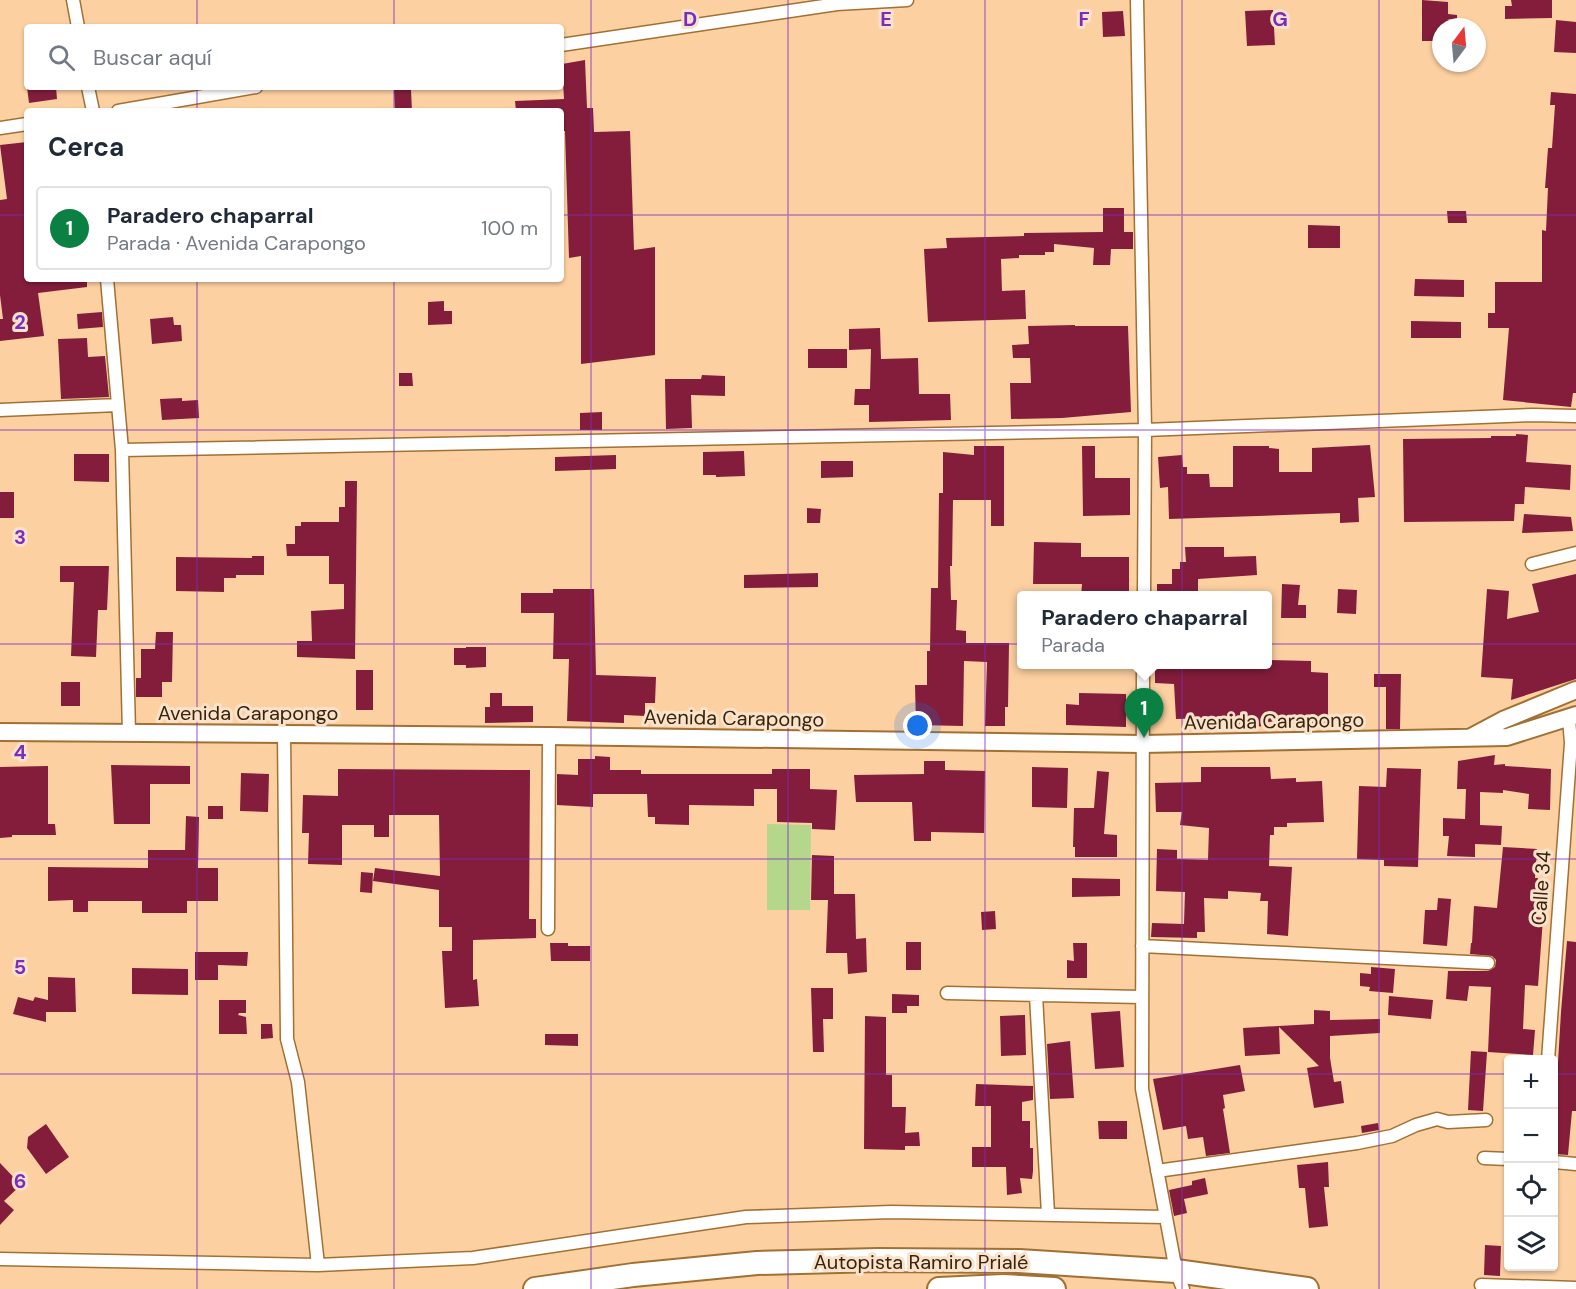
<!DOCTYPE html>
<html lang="es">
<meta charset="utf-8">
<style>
:root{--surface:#fff;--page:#f2f2f3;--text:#1f2937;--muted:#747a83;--line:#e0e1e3;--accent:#0b8043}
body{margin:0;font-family:"DM Sans",sans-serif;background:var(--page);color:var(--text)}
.controls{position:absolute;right:18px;bottom:18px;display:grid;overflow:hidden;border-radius:6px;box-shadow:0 2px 4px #0004}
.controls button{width:54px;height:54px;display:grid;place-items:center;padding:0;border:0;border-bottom:2px solid var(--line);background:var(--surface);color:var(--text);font:30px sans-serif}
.compass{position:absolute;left:1432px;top:18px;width:54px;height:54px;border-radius:50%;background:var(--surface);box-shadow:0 2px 4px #0004;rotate:16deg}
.you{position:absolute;left:918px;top:726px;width:21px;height:21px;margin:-15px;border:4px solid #fff;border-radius:50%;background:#1a73e8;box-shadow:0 0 0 9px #1a73e833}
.badge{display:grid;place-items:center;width:39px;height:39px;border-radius:50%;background:var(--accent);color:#fff;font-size:20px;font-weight:700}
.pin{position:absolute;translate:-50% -50px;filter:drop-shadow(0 2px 3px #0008)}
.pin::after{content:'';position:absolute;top:32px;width:21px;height:18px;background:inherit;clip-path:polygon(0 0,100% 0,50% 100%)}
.popup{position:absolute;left:1017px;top:591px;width:255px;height:78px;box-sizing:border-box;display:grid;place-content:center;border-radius:6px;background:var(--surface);filter:drop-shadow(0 2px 4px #0005);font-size:20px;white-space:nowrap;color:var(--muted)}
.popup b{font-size:22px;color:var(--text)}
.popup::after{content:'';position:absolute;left:50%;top:100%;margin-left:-12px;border:12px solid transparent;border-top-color:var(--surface)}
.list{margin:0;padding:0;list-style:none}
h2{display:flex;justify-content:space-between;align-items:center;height:78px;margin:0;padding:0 24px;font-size:26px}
h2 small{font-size:20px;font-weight:400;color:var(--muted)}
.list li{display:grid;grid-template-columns:39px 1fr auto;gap:18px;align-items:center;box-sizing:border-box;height:84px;margin:0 12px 12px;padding:0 12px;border:2px solid var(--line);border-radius:6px}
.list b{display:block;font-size:22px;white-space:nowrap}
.list p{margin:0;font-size:20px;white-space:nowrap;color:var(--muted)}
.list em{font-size:20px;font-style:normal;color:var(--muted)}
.icon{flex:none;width:33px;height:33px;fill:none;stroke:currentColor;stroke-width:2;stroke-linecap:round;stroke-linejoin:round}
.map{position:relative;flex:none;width:1576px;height:1289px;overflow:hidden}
.search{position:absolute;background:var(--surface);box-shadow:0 2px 4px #0004;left:24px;top:24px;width:540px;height:66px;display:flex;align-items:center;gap:15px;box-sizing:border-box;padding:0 21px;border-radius:6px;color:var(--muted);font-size:22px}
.panel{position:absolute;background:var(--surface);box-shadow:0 2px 4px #0004;left:24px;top:108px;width:540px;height:174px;border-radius:6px}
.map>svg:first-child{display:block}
</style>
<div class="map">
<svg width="1576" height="1289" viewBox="0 0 1576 1289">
<rect width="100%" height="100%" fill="#fcd0a0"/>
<path fill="#b4d78c" d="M767 824 811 825 810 910H767Z"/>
<path fill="#831d3b" d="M1422 0 1448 2V14L1457 15V27H1441L1440 41H1422Z
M1511 0H1552V18L1505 19V6H1512Z
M1273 10 1275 45 1247 46 1245 11Z
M1123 11 1125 36 1103 37 1102 12Z
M1556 20 1576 22V53L1554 52Z
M585 60 587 108H593L594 132 630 131 634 250 655 247V355L581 364V256L569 258 565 131H561V111H516L515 101 564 99 562 64Z
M27 87H56L57 99 29 103Z
M394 90H411L412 111H395Z
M1551 92 1576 94V393H1573L1571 407 1503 400 1509 328H1488V313H1495V282H1542V230L1546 231 1548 188H1545L1546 175 1548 148H1552L1555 105H1550Z
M27 142V279H87V287L38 293 44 336 0 341V319H3L0 295V200L7 199 0 145Z
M1103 208H1124V232H1133V249H1111L1110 265H1093L1094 248 1054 244V252H1045V255H1019V258L1001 259 1002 291 1025 290 1026 319 928 322 924 249 947 248 946 238 1024 236V233L1103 232Z
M1447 211H1466L1467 223H1448Z
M1308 225 1340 226V248H1308Z
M1415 279 1464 280V297L1414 296Z
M444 301V311H452V324L428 325V302Z
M102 312 103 327 78 329 77 314Z
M173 317 174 325H181L182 341 152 344 150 319Z
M1411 321 1461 322V338H1411Z
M1075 325V326H1128L1131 412 1062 418 1011 419 1010 383H1031L1030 358H1013L1012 345 1029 344 1028 326Z
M880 328 881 359 918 358 919 394H950L951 420 869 422V405H854L855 389H870L871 349 849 350V329Z
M87 338 88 357 105 356 109 397 61 399 58 339Z
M808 349H847V368H808Z
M399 373H412L413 386H399Z
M702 375 725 376V396L691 395 692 428 666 429 665 379H701Z
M182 398V401L198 400 199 418 162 420 160 399Z
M602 412V430H580V413Z
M1516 434 1528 435 1526 462 1571 465 1570 490 1525 487 1524 504H1515L1514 521 1404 522 1403 439 1491 438V436H1516Z
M1370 445 1375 497 1358 498 1359 522 1340 523V513L1169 519 1168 487 1160 488 1158 457 1182 455 1183 467H1187V474H1209L1210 487H1233V446H1269V448L1279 449V472H1312V448Z
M974 446H1004V526H991V500H953L952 566H950L951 600H957L956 630 966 631V643H1009L1008 707H1005V726H985L987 662 964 661 963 726 916 725 915 685H927V651H930L931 588H938L939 493H943V452L974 455Z
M1082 446H1095V478H1130V515L1083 516Z
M744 451 745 476 716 477V475H703V452Z
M74 454H109V482L74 481Z
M616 455V469L555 471V457Z
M821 461H853V477L821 478Z
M345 481H357L355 659 297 657V641H312L311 611 344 609V584H329V556H287L286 544H295V526H301V522H339V507H345Z
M0 492H14V518H0Z
M807 508 821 509 820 523H807Z
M1524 514 1571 517 1573 531 1522 533Z
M1034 542 1081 543V557H1129V596H1081L1082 584H1033Z
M1185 547H1224V557L1256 556 1257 575 1198 579V596H1157V584H1172V569H1180V562H1186Z
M252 556H264V575H236V578H224V592L176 591V557L252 558Z
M60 566H109L107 610H98L96 657 71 656 74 582H60Z
M818 573V587L744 588V575Z
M1576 574V679L1511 700 1513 679 1481 677 1487 589 1509 591 1507 619 1539 612 1532 584Z
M1282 584 1300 585 1298 605H1306V618H1281Z
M553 589H594L596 675 656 677 655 703H645V716L624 715V723L567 721 569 659H553L554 613H521V593H553Z
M1338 589 1357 590 1356 614 1337 613Z
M156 632H173L172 682H162V697H136V678H141V649H155Z
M466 647H486V667L466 668V665H454V648H466Z
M1267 660 1311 661V672L1328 673V727L1290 728V721L1266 722V726L1210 729 1209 718 1176 719 1174 684 1155 683V667L1169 668V664H1267Z
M356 670H373V710H356Z
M1374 674H1401L1400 729H1386V687H1374Z
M61 682H80V706H61Z
M490 693H502V706H533V722L485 723V707H490Z
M1079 693 1126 694V727L1066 725V704L1079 705Z
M1495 755 1494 765 1505 764V766L1551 769 1550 810 1528 809 1529 794 1503 790V793L1480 792V825L1502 826 1501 845 1475 844V857L1447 856 1449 836H1443V818L1465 819 1466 789H1457L1458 761Z
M595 756 610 757V770H641V774H772V769H810V789L837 790 835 830 812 829V823L777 822V789H754V806L689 805V825L655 824V817H648L647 794H593V807L557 805V774L578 775V759H595Z
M924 761H945V770L985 771 984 833 931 832V841H914L912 802H856L854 775 924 774Z
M111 765 190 766V784H150V824H114Z
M48 766V824H55L56 835H12V837L0 838V767Z
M1032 767 1068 768 1067 808 1032 807Z
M1201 767H1270L1271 779 1296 778V782L1322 781 1324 822 1287 823V827H1274V835H1270L1269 866 1292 867 1288 936 1267 934 1268 901H1260L1261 893 1228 891V899L1204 898 1205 932H1197V938L1151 937 1152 923 1184 924 1185 892 1156 891 1157 849 1177 850V859L1208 860 1209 828 1180 825 1182 812H1156L1155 783 1201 782Z
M1387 768 1421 769 1418 867 1384 866V860L1357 859 1359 786 1386 787Z
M338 769 530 770 529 919H536V938L473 940V980L477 979 479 1006 445 1008 442 951H452V927H439V890L373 881 375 868 440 876 439 815H389V837H374V825H342V865L308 864 309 833H302L303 795 338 796Z
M1097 771 1109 772 1104 834 1117 835V857H1075V847H1073L1074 808H1094Z
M241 773 269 774 268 812 240 811Z
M208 806H223V819H208Z
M186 816 199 817 198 868H218V901H187V913H142V901H88V912H73V900L48 901V867L148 868V850H185Z
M1503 847 1537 849 1535 878H1538L1536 917 1543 918 1538 986 1525 985 1523 1029 1535 1030 1533 1055 1488 1052 1491 987 1469 986 1467 1001 1446 999 1448 971H1488L1495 967 1496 960 1492 956 1470 954 1471 943H1472L1474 906 1497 908Z
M812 855 834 856V894H855L856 939 866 938 867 972 848 974 847 953H826L828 900H811Z
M361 872 373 873 372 893 360 892Z
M1072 878 1120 879V896L1072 897Z
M1438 898 1451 899 1447 946 1423 944 1425 910H1437Z
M995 911 996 929 982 930 981 912Z
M1567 941 1576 942V1111H1572L1568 1155 1554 1154V1112L1556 1096 1561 1012Z
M906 942H921V970H906Z
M550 943H568V946H590V961H551Z
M1073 943H1087V978H1067V960L1074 961Z
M195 952H248L247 966 218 965V980H195Z
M1371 967 1395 969 1393 993 1369 991 1370 987 1360 986V973L1371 974Z
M132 968 188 969V995L132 994Z
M48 977 75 978 76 1012H46V1022L13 1014 18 997 33 1001 35 997 48 1000Z
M811 988H833V1019H823L824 1052H813Z
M892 994 919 995V1006H907V1013H892Z
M1389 996 1433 1000 1431 1019 1388 1015Z
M219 1000H246V1013H239L238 1015 246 1017 247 1034H219Z
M1314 1010 1330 1011V1020L1380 1019V1033L1330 1036V1058L1334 1082 1341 1081 1344 1103 1314 1108 1307 1068 1319 1066 1279 1027 1280 1054 1245 1056 1243 1028 1314 1024Z
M1120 1011 1124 1067 1095 1069 1091 1013Z
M1025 1015 1026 1055 1001 1056 1000 1016Z
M865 1016 886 1017V1075H892V1107H906L905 1133 919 1132 920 1146H905V1150L864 1149Z
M261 1024H272L273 1038 261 1039Z
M545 1034H578V1046L545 1045Z
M1070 1041 1074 1098 1050 1099 1047 1044Z
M1471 1051 1487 1052 1483 1111 1468 1110Z
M1240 1065 1245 1091 1223 1095 1225 1108 1223 1109 1230 1153 1206 1156 1203 1137 1188 1139 1186 1126 1163 1130 1153 1079Z
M976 1084 1033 1086V1100L1022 1102V1121H1030V1148H1033V1171L1032 1179 1020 1178 1022 1193 1007 1195 1006 1167H972V1147H991V1106H975Z
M1098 1121H1127V1139H1099Z
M1378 1123 1379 1130 1362 1133 1361 1126Z
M46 1124 69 1157 46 1174 27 1148 28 1137Z
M1328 1162 1329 1187H1324L1328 1226 1309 1228 1305 1188H1299L1297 1165Z
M0 1163 21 1185 4 1201 14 1210 0 1225Z
M1205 1178 1208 1194 1184 1199 1187 1213 1174 1216 1169 1190 1192 1185V1181Z
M1485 1245 1501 1246 1500 1276 1484 1275Z"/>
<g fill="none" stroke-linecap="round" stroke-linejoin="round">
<g stroke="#a27033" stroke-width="15">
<path id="street" d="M73 0 78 27
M1137 0 1145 430 1144 596
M561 45 837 4 907 0
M88 87 93 111
M118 111 256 87
M0 128 27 124
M107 279 122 450 129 733
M0 410 118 405
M122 450 1145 430 1533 415 1576 416
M1532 564 1576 553
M1143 664 1142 1089 1176 1271 1183 1289
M284 733 287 1039 298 1082 318 1265
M548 929 549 736
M1142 946 1488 963
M947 993 1142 997
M1036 995 1048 1214
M1548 1060 1571 743 1569 719
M1484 1158 1508 1159
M1554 1162 1576 1164
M1157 1171 1357 1143 1392 1136 1416 1125 1437 1119 1448 1122 1486 1120
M0 1259 318 1265 473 1258 746 1217 891 1212 1165 1217
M1481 1285 1576 1288"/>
</g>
<g stroke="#a27033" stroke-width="20">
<path id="secondary" d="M0 732 549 736 1142 744 1507 737 1576 715
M1471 737 1503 720 1576 690"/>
</g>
<g stroke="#a27033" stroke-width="26">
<path id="highway" d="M535 1289 633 1275 757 1263 878 1260 1019 1261 1176 1271 1307 1289
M939 1289 1003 1286 1054 1289"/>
</g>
<use href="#street" stroke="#fff" stroke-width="12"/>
<use href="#secondary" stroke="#fff" stroke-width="16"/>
<use href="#highway" stroke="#fff" stroke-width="22"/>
</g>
<path fill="none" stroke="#7b2cbf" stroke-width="1.5" stroke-opacity="0.55" d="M197 0V27M394 0V27M591 0V1289M788 0V1289M985 0V1289M1182 0V1289M1379 0V1289M197 87V111M394 87V111M0 215H27M561 215H1576M197 279V1289M394 279V1289M0 430H1576M0 644H1576M0 859H1576M0 1074H1508M1554 1074H1576"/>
<g text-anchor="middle" stroke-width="6" stroke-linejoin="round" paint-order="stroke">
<g font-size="20" fill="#39240a" stroke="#f9e2cb">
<text x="248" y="720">Avenida Carapongo</text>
<text transform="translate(734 718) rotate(1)" y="7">Avenida Carapongo</text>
<text transform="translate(1274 721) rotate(-1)" y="7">Avenida Carapongo</text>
<text transform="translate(1541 888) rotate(-86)" y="7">Calle 34</text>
<text x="921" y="1269">Autopista Ramiro Prialé</text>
</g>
</g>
<g font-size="20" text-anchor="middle" font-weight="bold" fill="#7b2cbf" stroke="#f9e2cb" stroke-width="6" stroke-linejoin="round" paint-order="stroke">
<text x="690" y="26">D</text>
<text x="886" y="26">E</text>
<text x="1084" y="26">F</text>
<text x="1280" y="26">G</text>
<text x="20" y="329">2</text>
<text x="20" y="544">3</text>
<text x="20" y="759">4</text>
<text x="20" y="974">5</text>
<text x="20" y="1188">6</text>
</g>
</svg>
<div class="controls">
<button>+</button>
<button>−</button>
<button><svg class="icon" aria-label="locate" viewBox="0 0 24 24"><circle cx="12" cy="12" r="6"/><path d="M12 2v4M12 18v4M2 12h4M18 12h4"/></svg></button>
<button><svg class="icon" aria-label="layers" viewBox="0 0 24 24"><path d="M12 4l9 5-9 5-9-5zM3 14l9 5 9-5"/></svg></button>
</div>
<svg class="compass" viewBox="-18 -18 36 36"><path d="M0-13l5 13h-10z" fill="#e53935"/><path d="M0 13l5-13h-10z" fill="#747a83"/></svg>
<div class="you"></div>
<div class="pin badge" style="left:1144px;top:738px">1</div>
<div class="popup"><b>Paradero chaparral</b>Parada</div>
<div class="search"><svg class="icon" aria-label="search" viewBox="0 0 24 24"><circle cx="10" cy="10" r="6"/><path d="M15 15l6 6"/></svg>Buscar aquí</div>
<section class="panel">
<h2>Cerca<small></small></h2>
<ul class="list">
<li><span class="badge">1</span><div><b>Paradero chaparral</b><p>Parada · Avenida Carapongo</p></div><em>100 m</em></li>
</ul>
</section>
</div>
